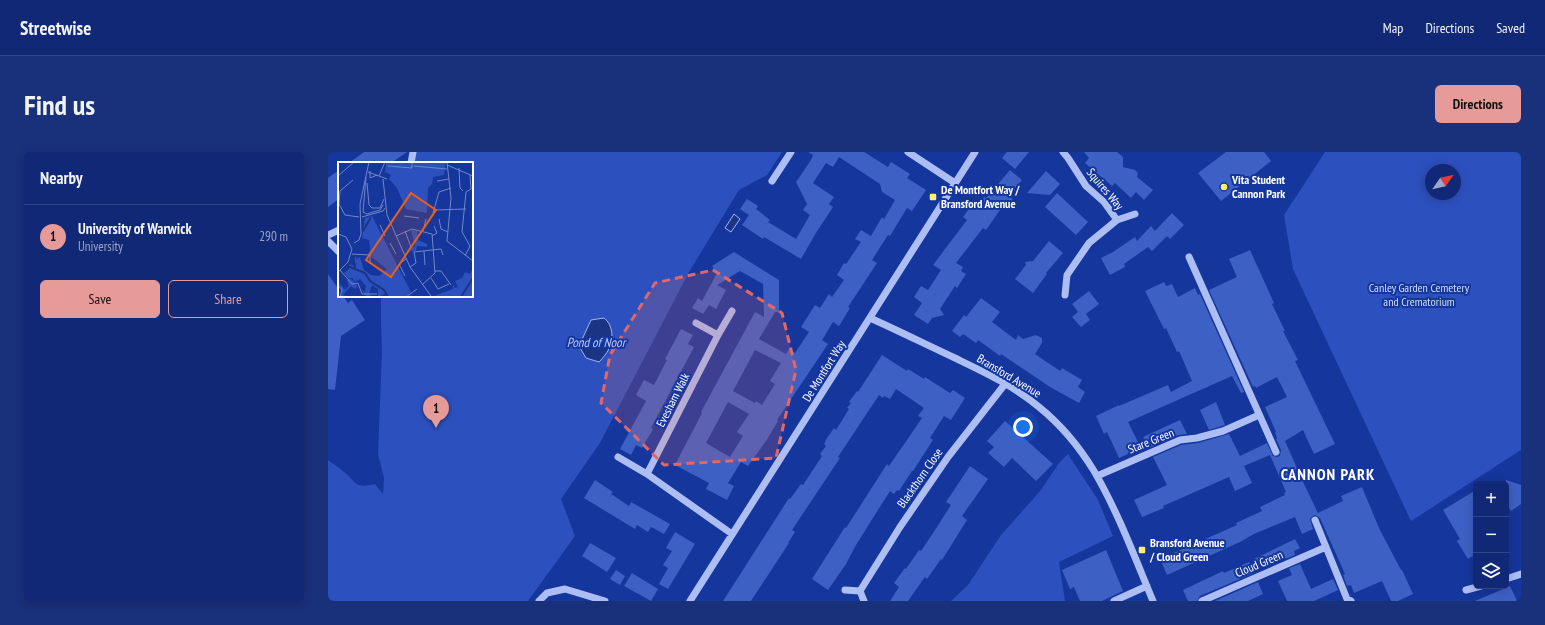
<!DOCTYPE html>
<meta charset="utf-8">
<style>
:root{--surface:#102876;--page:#19307b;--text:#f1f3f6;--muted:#9ca6c5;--line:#304488;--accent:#e69b98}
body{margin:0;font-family:"PT Sans Narrow",sans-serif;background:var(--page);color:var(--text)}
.controls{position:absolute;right:12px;bottom:12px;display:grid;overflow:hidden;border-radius:6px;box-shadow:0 2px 10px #0003}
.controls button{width:36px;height:36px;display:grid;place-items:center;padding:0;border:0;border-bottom:1px solid var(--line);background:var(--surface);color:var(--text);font:20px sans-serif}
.compass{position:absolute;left:1097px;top:12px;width:36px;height:36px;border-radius:50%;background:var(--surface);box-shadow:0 2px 10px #0003;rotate:56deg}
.you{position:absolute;left:695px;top:275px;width:14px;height:14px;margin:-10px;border:3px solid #fff;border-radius:50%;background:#1a73e8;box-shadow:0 0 0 6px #1a73e833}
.badge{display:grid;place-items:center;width:26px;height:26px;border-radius:50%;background:var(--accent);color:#111;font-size:13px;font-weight:700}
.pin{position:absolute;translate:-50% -33px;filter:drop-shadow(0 1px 2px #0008)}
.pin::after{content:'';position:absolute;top:21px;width:14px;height:12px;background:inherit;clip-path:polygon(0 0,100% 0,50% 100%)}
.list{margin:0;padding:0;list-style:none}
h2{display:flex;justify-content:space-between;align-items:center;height:52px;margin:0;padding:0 16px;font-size:17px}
h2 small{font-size:13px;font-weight:400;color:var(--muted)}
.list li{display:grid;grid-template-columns:26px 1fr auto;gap:12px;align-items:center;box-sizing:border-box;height:64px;padding:0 16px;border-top:1px solid var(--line)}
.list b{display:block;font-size:15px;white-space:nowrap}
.list p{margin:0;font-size:13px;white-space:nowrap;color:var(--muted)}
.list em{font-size:13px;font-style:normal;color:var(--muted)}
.actions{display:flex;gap:8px;padding:12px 16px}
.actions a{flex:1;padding:9px 0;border:1px solid var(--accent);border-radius:6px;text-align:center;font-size:14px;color:var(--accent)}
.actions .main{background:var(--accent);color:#111}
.icon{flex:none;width:22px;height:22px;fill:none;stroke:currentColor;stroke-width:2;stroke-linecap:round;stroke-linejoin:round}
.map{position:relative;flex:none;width:1193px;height:449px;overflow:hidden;border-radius:6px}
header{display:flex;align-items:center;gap:24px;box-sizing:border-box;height:56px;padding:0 20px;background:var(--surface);border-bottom:1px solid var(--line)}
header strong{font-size:19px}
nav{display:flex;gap:22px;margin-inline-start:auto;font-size:14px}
.intro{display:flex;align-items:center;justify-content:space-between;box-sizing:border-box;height:96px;padding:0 24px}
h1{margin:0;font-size:28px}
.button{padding:10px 18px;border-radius:6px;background:var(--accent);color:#111;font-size:14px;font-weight:700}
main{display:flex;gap:24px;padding:0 24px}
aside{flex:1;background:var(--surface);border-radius:6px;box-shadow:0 2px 10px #0003}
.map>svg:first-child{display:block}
</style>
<header>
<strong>Streetwise</strong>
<nav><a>Map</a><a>Directions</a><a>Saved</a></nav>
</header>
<div class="intro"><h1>Find us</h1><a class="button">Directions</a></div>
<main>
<aside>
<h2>Nearby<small></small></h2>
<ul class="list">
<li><span class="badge">1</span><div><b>University of Warwick</b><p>University</p></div><em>290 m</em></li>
</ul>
<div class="actions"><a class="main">Save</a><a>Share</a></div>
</aside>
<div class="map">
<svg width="1193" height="449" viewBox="0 0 1193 449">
<rect width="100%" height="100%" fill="#15369d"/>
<path fill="#2c50bd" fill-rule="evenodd" d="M85 0H454L439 23 411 38 361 120 272 291 233 347 247 384 200 449H0V308C5 312 11 315 16 320 30 331 26 337 47 332L55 342 56 326 50 302 54 200 53 169V144H144V11H83Z
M997 0H1193V298L1083 369 965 117 956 63ZM1103 18H1127V42H1103Z
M740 302 770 348 785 384 731 410 737 449H623L640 433 673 383 713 338 731 311Z"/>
<path fill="#1b3484" stroke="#9eb6f6" d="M406 62 412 67 403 80 397 76Z
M276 166C285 172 286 188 281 197 278 202 275 206 271 210L258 206 251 194 263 168Z"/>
<path fill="#3d60c4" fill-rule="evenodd" d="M36 0H79L63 11H21Z
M480 0H536L560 15 563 10 582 22 579 26 598 38 584 59 579 56 562 84 560 83 544 108 549 111 520 155 522 156 511 174 505 170 494 188 500 192 449 268 450 269 438 289 420 314 413 310 400 331 406 334 399 348 378 337 381 331 347 313 374 261 373 260 427 160 436 165 435 132 412 119 389 133 398 138 388 157 381 153 375 162 364 156 370 146 374 149 389 121 384 114 406 100 451 128V160H447L431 187 458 202 461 197 467 201 481 180 473 175 487 153 492 156 501 142 504 145 516 128 509 123 516 111 518 112 533 90 527 87 533 78 543 84 554 65 556 67 567 48 554 40 552 32 511 5 505 15 498 11 485 31 506 45 501 52 505 55 488 81 473 107 436 85 435 87 414 73 421 63 412 57 419 47 430 54 428 57 442 68 440 70 468 87 482 63 475 58 479 52 468 30 483 8 485 3ZM427 198 453 211 442 229 447 232 434 253 428 249 427 251 405 239ZM400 250 421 262 409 280 415 284 402 305 378 291Z
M679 0H701L687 17 674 6Z
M756 0H789L795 5V15L807 18 810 21 809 25 825 38 816 48 808 40 803 46 787 31 784 34 757 11 761 6Z
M898 0H936L943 9 893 49 870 21Z
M11 18V47L0 55V26Z
M682 18 694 28 682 42 686 51 683 55 672 58 658 78 655 76 628 111 635 115 633 119 638 122 629 136 627 134 612 157 616 163 604 166 600 172 586 163 594 151 586 145 593 134 600 138 613 118 605 113 639 68 635 65 643 54 647 57 656 45 658 46Z
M718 19 732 32 722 43 699 41Z
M729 41 760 70 748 83 717 55Z
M844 61 856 73 842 87 839 84 824 99 820 95 796 112 797 115 782 123 773 106 785 100 807 85 809 89 823 74 827 79Z
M721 89 735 101 718 121 719 122 705 141 687 127 698 113 697 110 705 109Z
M922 98 946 151 944 152 957 179H955L970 208 967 209 1007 292 986 302 975 278 957 289 976 332 990 361 1015 349 1013 344 1034 335 1051 376 1073 418H1074L1085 442 1070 449H1063L1054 429 1026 441 1023 433 1019 434 1015 423 1017 422 992 366 987 363 985 364 982 367 985 377 974 382 967 365 926 382 912 390 839 423 832 407 909 373 908 371 934 359 932 355 957 343 956 341 958 340 942 303 916 314 924 331 907 339 901 325 835 354 836 356 814 365 806 348 839 333 825 305 853 293 870 291 901 282 912 304 939 291 945 304 950 305 952 303 953 298 948 287 949 286 947 281 948 280 937 255 959 245 949 225 928 236 927 234 925 235 881 138 909 125 901 107Z
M0 122 11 138V144H15L20 151 24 148 37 168 13 184 7 238 0 237Z
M836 130 838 134 844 132 850 145 867 136 870 143 872 142 916 240 913 241 904 224 800 270 813 296 791 306 779 280 776 282 768 264 791 253V254L840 233 843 240 864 229 851 199 849 200 838 176 836 177 817 139Z
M761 139 771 152 758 162 762 168 753 175 744 165 750 160 744 152Z
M653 146 672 160 664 170 688 188 690 183 695 187 708 183 714 186V191L707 202 732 219 734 216 754 228 750 235 757 240 751 251 722 235 673 202 672 204 650 188 648 191 635 182 632 185 624 179 636 163 638 165Z
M353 177 365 183 360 192 366 195 323 276 325 277 314 296 308 293 303 303 292 297 318 249 308 243 316 228 326 233 339 208 337 207Z
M554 203 579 219 580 217 596 227 597 225 622 241 625 238 637 246 623 268 616 264 602 286 605 288 585 319H584L571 339 569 338 566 342 562 339 528 393 518 412 500 438 484 427 517 375 518 376 559 312 561 314 594 266 590 264 596 256 568 237 562 247 556 244 555 246 551 243 510 305 512 306 464 378 467 380 460 391H461L423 449H395L461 346 462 347 473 332 475 333 494 304 492 302 498 294 496 292 499 286 506 276 508 278 521 257 519 256 523 251 521 250 529 239 530 240Z
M888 250 897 273 881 278 872 258Z
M852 268 859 282 850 283 821 296 815 285Z
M677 269 725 312 708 329 684 306 676 315 660 301 666 295 659 289Z
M642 314 660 327 634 364 639 368 614 408 613 407 599 427 597 425 580 449H562L571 435 566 431 577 416 578 417 591 398 593 399 605 381 623 353 618 350Z
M267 328 285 340 283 342 301 354 303 350 342 372 336 382 323 375 320 380 309 373 307 377 256 346Z
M1178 328 1193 333V352L1183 359 1178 351Z
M1148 338V402L1140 407 1129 389 1132 387 1115 358Z
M347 380 367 392 340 437 331 432 340 416 335 413 344 399 338 396Z
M967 387 972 396 966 399 967 403 957 407 955 404 930 416 926 407Z
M262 391 288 406 279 420 254 404Z
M778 398 795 439 774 449H752L746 435 742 437 734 418Z
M921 410 926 421 872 444 869 449H860L855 438 895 419 896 421Z
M972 412 983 437 1005 427 1010 438 986 449H959L950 429 964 423 961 416Z
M288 418 297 424 292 433 282 427Z
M304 421 330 437 323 449 296 434Z
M930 430 935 442 920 449H887Z
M1182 434 1189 449H1147Z"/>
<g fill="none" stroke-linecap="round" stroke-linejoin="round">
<path stroke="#acbef3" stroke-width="7" d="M580 0 627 31
M735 0 740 6 758 34 776 50 789 68
M83 11 85 0
M444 29 463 0
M0 83 11 78
M0 89 11 100
M861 105 948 300
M737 143 739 123 761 91 789 68 807 62
M542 166C571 179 599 193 627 206 656 220 686 234 711 255 732 272 752 296 766 319 790 360 807 406 825 449
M368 171 390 183
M290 305 319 322 404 382
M319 322 390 183 404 159
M769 324 852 288 869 286 895 279 931 263
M987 368 1019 447 1023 449
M1178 427 1193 422
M517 438 532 439 536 449
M1138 438 1153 434
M532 439 572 375 620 305 677 232
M211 449 219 441 237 437 277 449
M362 449 647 0
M786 449 819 434
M874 449 998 395"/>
</g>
<path fill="#e26868" fill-opacity="0.2" stroke="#e26868" stroke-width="3" stroke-dasharray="8 5" stroke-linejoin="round" d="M385 118 454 161 468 218 448 306 336 313 273 251 282 203 327 131Z"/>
<g fill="#fff16e" stroke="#15369d" stroke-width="1.5">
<circle cx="896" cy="35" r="4"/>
<rect x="601" y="41" width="8" height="8" rx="2"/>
<rect x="810" y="394" width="8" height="8" rx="2"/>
</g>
<g text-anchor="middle" stroke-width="4" stroke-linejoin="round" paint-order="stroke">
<g font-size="12" font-weight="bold" fill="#fff" stroke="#15369d" text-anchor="start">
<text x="904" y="32">Vita Student<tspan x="904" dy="14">Cannon Park</tspan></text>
<text x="613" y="42">De Montfort Way /<tspan x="613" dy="14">Bransford Avenue</tspan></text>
<text x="822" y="395">Bransford Avenue<tspan x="822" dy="14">/ Cloud Green</tspan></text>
</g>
<g font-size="12" fill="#fff" stroke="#15369d">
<text transform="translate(777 37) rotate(50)" y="4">Squires Way</text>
<text transform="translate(496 219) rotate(-58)" y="4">De Montfort Way</text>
<text transform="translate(681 224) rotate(31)" y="4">Bransford Avenue</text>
<text transform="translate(345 248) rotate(-63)" y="4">Evesham Walk</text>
<text transform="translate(823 289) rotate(-22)" y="4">Stare Green</text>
<text transform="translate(592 326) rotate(-55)" y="4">Blackthorn Close</text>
<text transform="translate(931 412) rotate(-23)" y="4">Cloud Green</text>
</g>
<g font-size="12" fill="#d4dffd" stroke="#15369d">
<text x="1091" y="140">Canley Garden Cemetery<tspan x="1091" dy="14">and Crematorium</tspan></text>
</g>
<g font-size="13" font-style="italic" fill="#b9cafa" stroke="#15369d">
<text x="268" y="195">Pond of Noor</text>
</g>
<g font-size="16" font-weight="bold" letter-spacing="1" fill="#fff" stroke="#15369d">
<text x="1000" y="328">CANNON PARK</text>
</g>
</g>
<g transform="translate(10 10)">
<rect width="135" height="135" fill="#15369d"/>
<path d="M48 0H108L106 13 95 15 94 22 90 26 89 51 68 47 59 26 51 17 53 13 47 10ZM34 54 73 130 67 135H49L47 132 40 135V127L34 123 31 132 35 135 28 134 23 128 27 130 28 124 22 117 17 120 18 116 16 121 20 124 17 127 13 124 5 133 13 135H3L4 129 0 119 7 128 11 124 9 118 12 116 16 120 15 116H10L6 111 11 107V102L18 104 16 96 18 94V97L22 95 26 108 33 113 41 114 49 107 30 92 32 88 31 78 24 76 27 56ZM73 68 79 69 80 78 89 82V85L79 84 78 89 74 90 72 87 77 84ZM135 106V135H93L115 127V122L117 126 120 125 117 119 124 116 127 110 132 112Z" fill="#2c50bd"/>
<path fill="none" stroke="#1b3484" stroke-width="2" d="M25 69 33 55M15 94 17 106M0 100 27 111 32 119 46 128 50 135M123 135 135 116"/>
<path fill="none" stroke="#7386c4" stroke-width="1" d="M109 0 113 36 109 79 135 99M109 3 135 14M50 4 74 6V0M76 4 109 7M121 6 122 26 125 29M32 9V16L39 13M30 10 49 17M0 14 16 0M41 14 47 0M28 15 25 50 29 52 42 48 45 43M45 17 49 53 72 105 93 134M15 18 2 29 1 42 7 53 21 55M99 19 111 17M29 21 31 43 34 46H42L46 37M128 30 133 27 132 13M97 48 128 47M95 51 101 30 113 26M66 54 81 56M24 55 45 49 47 46M101 57 103 67 110 70M42 63 47 74M67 69 73 85M85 69 88 57M0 72 8 75 14 87 10 100 0 110M58 74 74 67 94 72 97 111 84 123M94 74 99 71 96 64M16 81 21 78 23 72 22 42 31 0M52 81 58 92M86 89 87 103M14 92 32 93V102M127 94 132 84 124 70 128 30M72 105 78 101 76 90 103 87 105 93M2 108 14 122M97 109H103L113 123M67 114 61 102 68 97M93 116 100 127 111 122M14 122 20 121 24 132H39M0 123 4 128 2 135M68 135 79 127"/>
<path fill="#e96118" fill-opacity="0.15" stroke="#e96118" stroke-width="2" d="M73 31 98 48 53 115 28 98Z"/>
<rect width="135" height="135" fill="none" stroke="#fff" stroke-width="2"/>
</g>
</svg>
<div class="controls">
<button>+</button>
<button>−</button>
<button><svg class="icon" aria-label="layers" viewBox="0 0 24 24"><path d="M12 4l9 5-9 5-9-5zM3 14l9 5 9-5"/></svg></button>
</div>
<svg class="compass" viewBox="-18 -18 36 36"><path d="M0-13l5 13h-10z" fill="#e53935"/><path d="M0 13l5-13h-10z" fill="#9ca6c5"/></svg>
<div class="you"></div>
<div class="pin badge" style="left:108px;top:276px">1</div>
</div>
</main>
